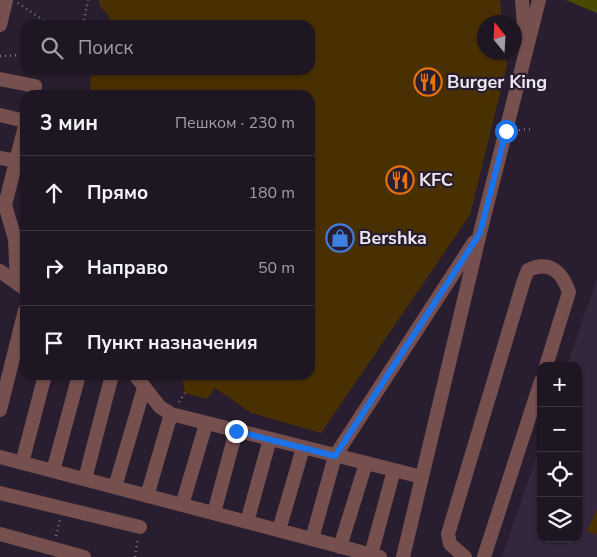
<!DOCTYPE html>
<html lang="ru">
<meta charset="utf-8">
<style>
:root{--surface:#1f1623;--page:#2c2330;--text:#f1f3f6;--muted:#a19fa6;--line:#3c3541}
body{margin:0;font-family:"Nunito Sans",sans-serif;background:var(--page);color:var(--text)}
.controls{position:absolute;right:15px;bottom:15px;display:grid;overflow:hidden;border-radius:10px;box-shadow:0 1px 4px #0004}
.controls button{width:45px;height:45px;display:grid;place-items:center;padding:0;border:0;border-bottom:1px solid var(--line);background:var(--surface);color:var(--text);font:25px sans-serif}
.compass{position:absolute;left:477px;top:15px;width:45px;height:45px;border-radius:50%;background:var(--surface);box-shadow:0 1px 4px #0004;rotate:342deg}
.stop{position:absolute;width:15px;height:15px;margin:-11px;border:4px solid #1a73e8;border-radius:50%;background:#fff}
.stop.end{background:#1a73e8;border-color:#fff;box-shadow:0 1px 5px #0008}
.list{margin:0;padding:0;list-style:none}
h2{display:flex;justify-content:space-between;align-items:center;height:65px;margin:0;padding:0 20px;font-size:21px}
h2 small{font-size:16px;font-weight:400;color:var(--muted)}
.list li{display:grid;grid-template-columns:32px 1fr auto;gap:15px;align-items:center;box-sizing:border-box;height:75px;padding:0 20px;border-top:1px solid var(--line)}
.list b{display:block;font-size:19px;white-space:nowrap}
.list em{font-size:16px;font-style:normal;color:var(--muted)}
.icon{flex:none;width:28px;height:28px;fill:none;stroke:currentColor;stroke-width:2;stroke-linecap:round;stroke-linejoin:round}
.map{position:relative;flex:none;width:597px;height:557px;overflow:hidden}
.search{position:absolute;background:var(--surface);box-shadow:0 1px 4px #0004;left:20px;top:20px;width:295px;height:55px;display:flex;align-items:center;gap:12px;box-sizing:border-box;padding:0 18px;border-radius:15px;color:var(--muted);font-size:19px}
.panel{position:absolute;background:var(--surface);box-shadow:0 1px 4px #0004;left:20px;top:90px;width:295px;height:290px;border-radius:15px}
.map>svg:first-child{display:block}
</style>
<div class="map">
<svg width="597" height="557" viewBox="0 0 597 557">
<rect width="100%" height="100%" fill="#291e2f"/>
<path fill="#34263c" d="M597 279V557H502L541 443V538H578V366H567Z"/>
<path fill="#494a00" d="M566 0H597V13Z"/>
<path fill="#493002" d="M99 0H500L502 22H484V52H505L507 65 470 215 321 433 251 413 215 388 207 399 185 393 182 376 310 375V95L78 94 90 92 91 70H310V25H101L110 17 100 6Z
M597 509V535L587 531Z"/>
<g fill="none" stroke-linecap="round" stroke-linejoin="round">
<path stroke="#7f7685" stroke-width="2.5" stroke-dasharray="1 4" stroke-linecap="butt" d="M18 3 50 25
M83 25 88 0
M0 56 25 55
M519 130 532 129
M179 402 185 393
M56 536 60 520
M135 557 138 539"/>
<path stroke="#76504e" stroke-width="14" d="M522 0 525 39
M0 25 6 0
M0 79 35 86 33 95
M0 115 25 121
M0 158 16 161
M0 271 25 289
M17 283 15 239 5 205 25 126
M135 375 160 407 171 414 422 477
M0 410 25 310
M0 457 380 557
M22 463 45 375
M53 471 79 375
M85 479 112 375
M115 487 144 388
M0 493 140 527
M147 496 171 414
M182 505 206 424
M214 513 236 431
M247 522 270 439
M279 530 303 448
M0 534 84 557
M312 539 335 456 474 242
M340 547 366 463
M371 555 394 470
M403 557 480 233 539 0
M465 557 450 544 448 534 524 280 528 270C550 260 562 272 569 292L546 366
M484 557 541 381"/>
</g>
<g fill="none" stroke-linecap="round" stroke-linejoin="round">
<path stroke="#1a73e8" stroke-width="6" d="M236 431 335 456 480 233 506 131"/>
</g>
<defs>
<g id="restaurant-ring" transform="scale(1.4375)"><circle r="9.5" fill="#291e2f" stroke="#e8710a" stroke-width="1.5"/><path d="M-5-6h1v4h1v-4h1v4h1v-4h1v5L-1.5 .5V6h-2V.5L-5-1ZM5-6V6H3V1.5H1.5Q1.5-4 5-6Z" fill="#e8710a"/></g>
<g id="shop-ring" transform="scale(1.4375)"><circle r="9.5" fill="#291e2f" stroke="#3f7fe0" stroke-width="1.5"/><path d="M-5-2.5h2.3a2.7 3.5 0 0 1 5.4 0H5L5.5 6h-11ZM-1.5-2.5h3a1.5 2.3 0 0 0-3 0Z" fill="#3f7fe0"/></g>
</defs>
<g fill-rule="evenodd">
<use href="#restaurant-ring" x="428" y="82"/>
<use href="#restaurant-ring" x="400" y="180"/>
<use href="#shop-ring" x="340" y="238"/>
</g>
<g text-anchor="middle" stroke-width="4.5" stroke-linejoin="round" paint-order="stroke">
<g font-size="18" font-weight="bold" fill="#ede7f2" stroke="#291e2f" text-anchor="start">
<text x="447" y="88">Burger King</text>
<text x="419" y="186">KFC</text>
<text x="359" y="244">Bershka</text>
</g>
</g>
</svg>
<div class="controls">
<button>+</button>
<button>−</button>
<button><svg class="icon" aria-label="locate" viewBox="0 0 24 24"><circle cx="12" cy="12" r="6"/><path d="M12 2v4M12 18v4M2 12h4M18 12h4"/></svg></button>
<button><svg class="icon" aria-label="layers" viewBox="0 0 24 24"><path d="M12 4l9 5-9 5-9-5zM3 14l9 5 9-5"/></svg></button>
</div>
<svg class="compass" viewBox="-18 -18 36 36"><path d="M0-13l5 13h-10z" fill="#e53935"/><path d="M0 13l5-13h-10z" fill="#a19fa6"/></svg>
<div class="stop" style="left:506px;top:131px"></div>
<div class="stop end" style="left:236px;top:431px"></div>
<div class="search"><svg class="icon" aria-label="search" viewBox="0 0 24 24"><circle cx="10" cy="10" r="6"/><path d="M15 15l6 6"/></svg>Поиск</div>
<section class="panel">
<h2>3 мин<small>Пешком · 230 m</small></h2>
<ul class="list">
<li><svg class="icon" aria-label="ahead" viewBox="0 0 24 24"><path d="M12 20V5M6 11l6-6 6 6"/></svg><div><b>Прямо</b></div><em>180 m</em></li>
<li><svg class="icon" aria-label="right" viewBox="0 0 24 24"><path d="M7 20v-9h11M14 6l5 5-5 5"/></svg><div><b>Направо</b></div><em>50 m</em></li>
<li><svg class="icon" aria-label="arrive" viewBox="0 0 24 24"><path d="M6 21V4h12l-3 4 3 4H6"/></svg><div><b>Пункт назначения</b></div></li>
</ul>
</section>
</div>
